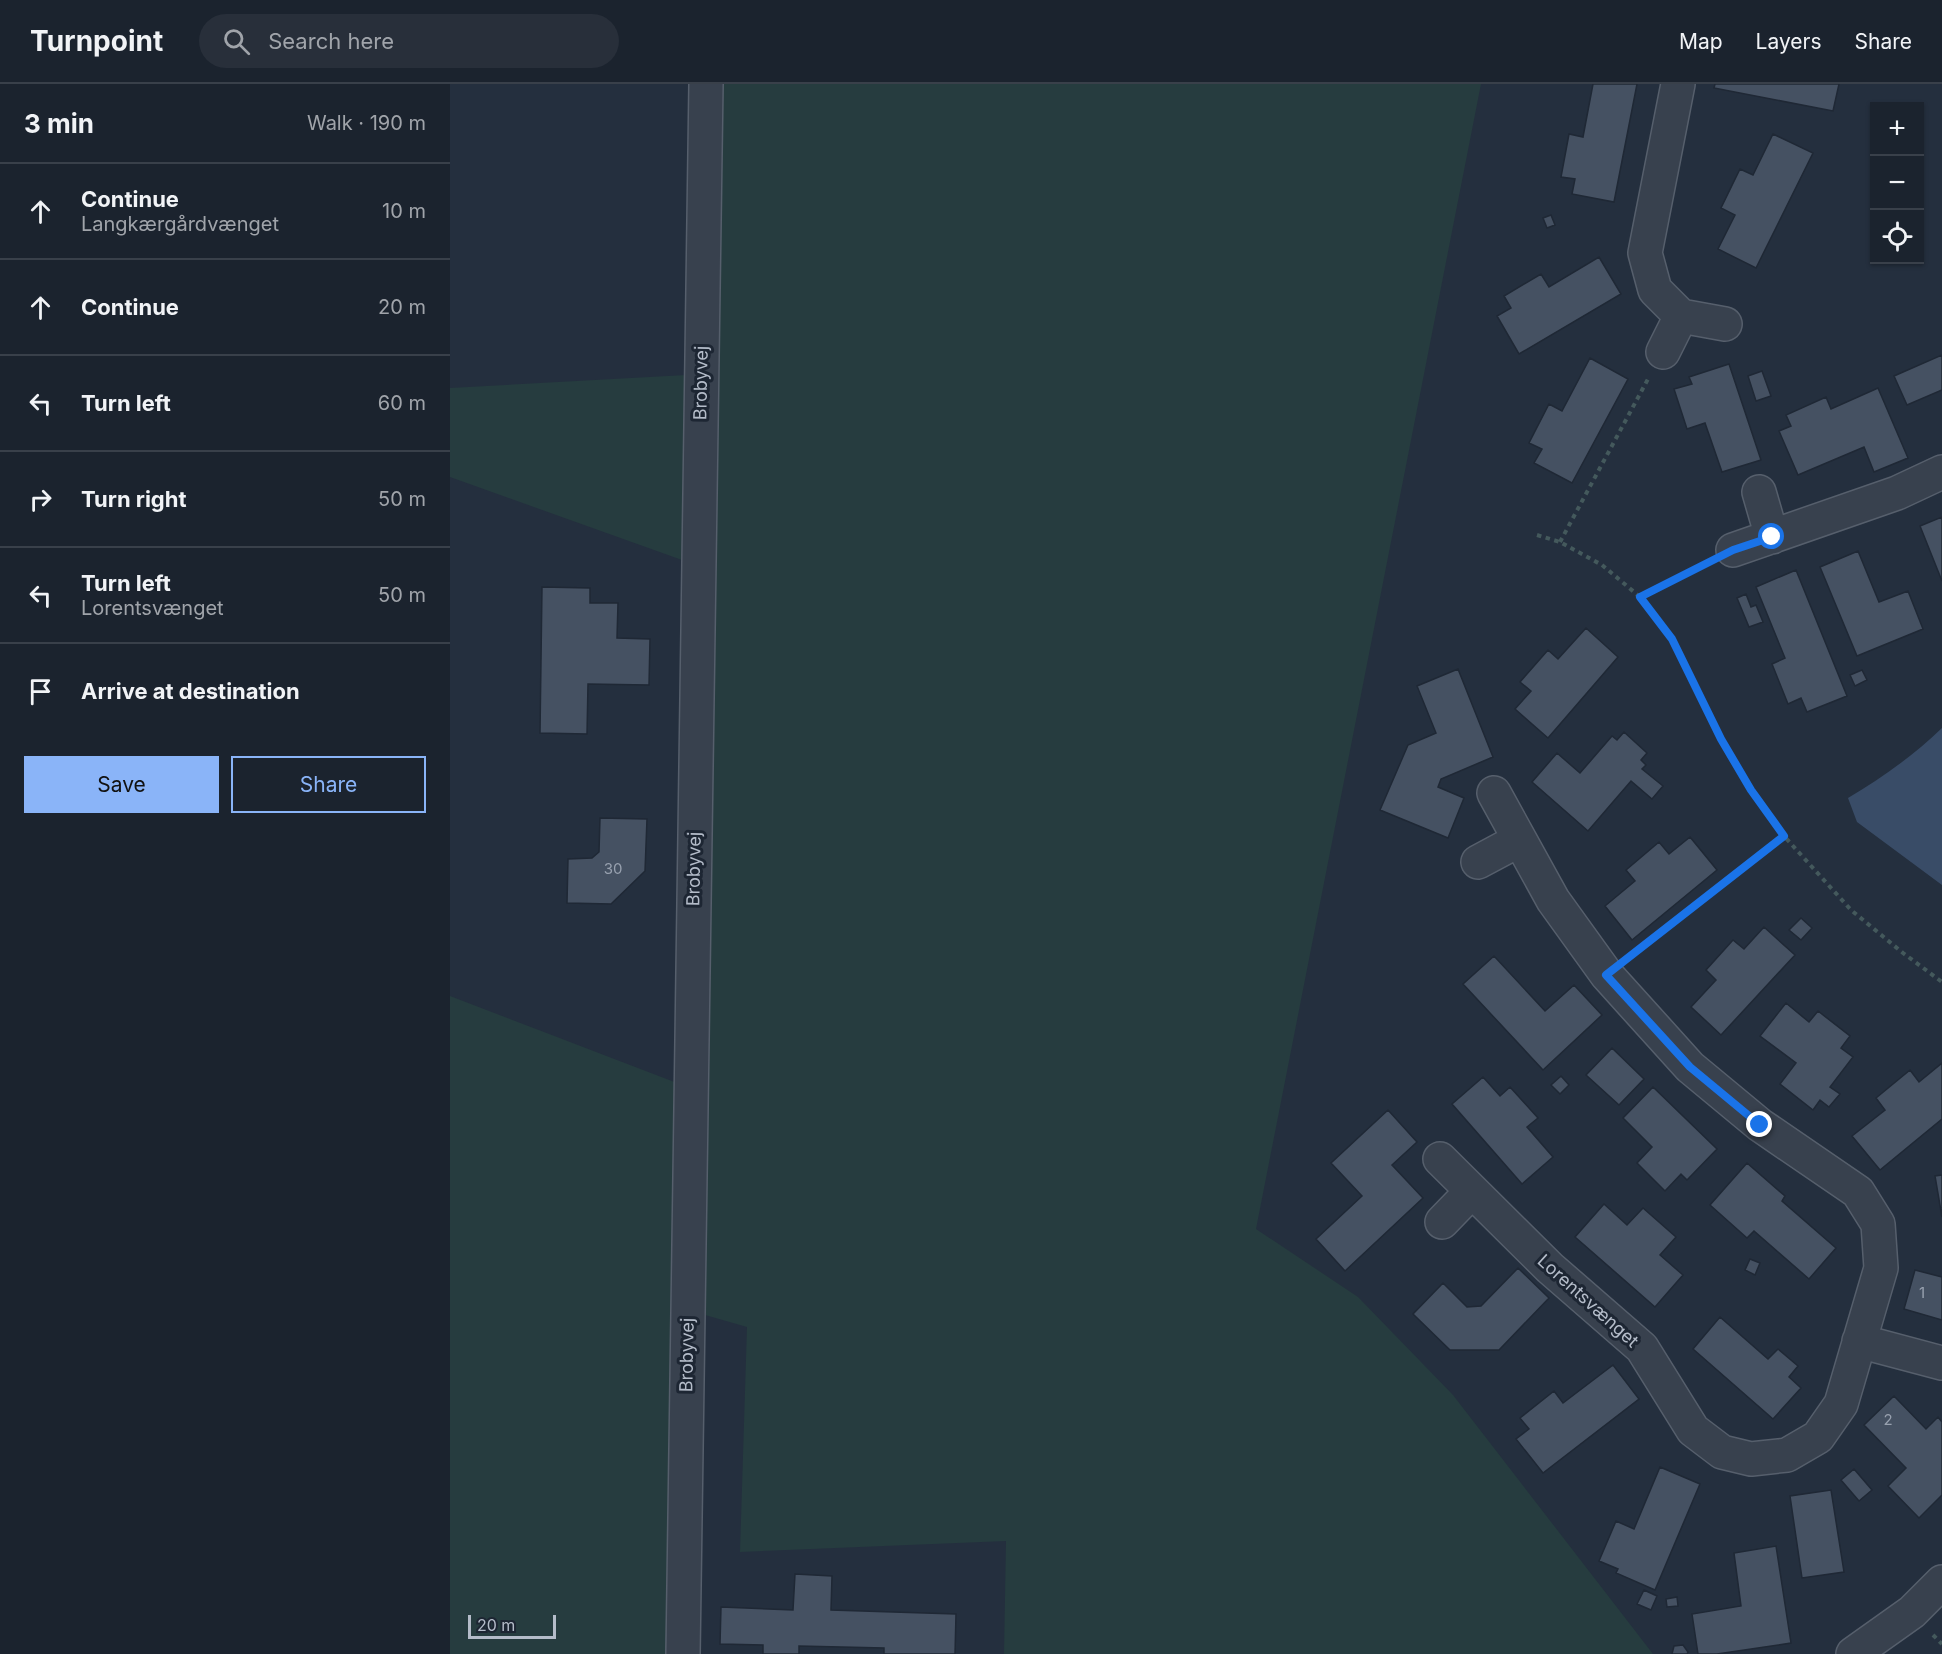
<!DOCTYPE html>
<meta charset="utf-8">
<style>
:root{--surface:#1b232e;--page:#282f3a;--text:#f1f3f6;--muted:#a0a4aa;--line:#39404a;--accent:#8ab4f8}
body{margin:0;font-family:Inter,sans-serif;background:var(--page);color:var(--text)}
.controls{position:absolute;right:18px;top:18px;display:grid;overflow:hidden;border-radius:0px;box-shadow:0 2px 4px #0004}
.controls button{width:54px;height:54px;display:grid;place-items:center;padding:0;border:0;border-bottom:2px solid var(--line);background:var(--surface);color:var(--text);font:30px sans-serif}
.scale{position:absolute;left:18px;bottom:15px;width:88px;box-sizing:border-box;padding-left:6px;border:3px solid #b4bcc9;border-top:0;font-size:16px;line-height:21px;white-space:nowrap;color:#b4bcc9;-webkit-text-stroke:4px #1d2633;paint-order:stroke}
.stop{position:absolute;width:18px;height:18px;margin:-14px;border:4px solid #1a73e8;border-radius:50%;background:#fff}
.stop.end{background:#1a73e8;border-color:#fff;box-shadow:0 2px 6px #0008}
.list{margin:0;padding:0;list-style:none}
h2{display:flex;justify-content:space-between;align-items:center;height:78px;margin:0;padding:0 24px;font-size:26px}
h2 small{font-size:20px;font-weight:400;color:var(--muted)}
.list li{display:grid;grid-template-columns:39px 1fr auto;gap:18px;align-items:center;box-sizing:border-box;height:96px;padding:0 24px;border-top:2px solid var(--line)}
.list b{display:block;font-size:22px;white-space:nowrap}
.list p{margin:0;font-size:20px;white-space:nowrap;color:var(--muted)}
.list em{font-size:20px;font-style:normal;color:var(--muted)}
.actions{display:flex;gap:12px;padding:18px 24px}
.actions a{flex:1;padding:14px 0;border:2px solid var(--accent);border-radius:0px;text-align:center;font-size:21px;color:var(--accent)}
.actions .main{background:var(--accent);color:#111}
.icon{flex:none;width:33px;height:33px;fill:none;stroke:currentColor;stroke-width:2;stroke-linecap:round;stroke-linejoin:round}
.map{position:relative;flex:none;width:1492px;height:1570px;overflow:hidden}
header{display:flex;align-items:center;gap:36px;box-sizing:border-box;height:84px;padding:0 30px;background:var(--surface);border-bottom:2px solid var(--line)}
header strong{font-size:28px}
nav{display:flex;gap:33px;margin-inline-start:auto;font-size:21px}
.search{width:420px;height:54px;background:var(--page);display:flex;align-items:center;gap:15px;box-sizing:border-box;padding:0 21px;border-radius:33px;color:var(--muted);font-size:22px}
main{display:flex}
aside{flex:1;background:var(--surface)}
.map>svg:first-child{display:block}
</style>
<header>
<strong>Turnpoint</strong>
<div class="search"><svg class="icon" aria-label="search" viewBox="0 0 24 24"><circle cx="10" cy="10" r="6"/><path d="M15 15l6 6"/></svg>Search here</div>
<nav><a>Map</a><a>Layers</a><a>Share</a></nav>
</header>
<main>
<aside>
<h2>3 min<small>Walk · 190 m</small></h2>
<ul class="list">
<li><svg class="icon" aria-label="ahead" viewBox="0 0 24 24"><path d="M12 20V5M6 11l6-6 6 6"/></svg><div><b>Continue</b><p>Langkærgårdvænget</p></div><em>10 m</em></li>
<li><svg class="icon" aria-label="ahead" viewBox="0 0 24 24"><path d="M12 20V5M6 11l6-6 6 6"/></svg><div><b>Continue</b></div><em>20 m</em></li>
<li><svg class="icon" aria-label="left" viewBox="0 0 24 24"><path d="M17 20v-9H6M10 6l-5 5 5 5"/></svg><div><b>Turn left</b></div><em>60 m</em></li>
<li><svg class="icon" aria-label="right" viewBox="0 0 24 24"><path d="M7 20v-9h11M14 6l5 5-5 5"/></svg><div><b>Turn right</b></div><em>50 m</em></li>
<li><svg class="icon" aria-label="left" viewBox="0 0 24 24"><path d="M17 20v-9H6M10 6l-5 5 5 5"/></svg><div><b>Turn left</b><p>Lorentsvænget</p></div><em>50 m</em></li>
<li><svg class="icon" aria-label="arrive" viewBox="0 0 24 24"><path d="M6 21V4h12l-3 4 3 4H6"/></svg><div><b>Arrive at destination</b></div></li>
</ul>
<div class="actions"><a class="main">Save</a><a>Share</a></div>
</aside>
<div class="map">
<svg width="1492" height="1570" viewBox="0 0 1492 1570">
<rect width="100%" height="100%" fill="#242f3e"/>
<path fill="#263c3f" d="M273 0H1031L806 1145 908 1213 1003 1311 1203 1570H554L556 1457 290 1468 297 1243 255 1231Z
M236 291 232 476 0 393V304Z
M0 912 227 999 218 1570H0Z"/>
<path fill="#394c67" d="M1492 644V801L1407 738 1398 714C1432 694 1464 671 1492 644Z"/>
<path fill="#455162" stroke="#1f2835" stroke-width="1.5" d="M1143 0H1187L1164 118 1122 110 1125 95 1111 93 1119 50 1133 53Z
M1265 0H1389L1383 27 1264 4Z
M1323 50 1363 69 1306 184 1268 165 1285 131 1271 124 1290 85 1303 91Z
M1101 131 1105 141 1097 144 1093 134Z
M1149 173 1171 210 1069 270 1047 232 1061 224 1054 212 1091 190 1099 203Z
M1492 271V306L1457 321 1444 292Z
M1140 274 1178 295 1122 399 1084 379 1092 365 1079 359 1099 320 1112 327Z
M1279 280 1311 376 1272 388 1255 339 1237 345 1224 305 1242 300 1239 293Z
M1312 287 1321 312 1306 317 1298 292Z
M1428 304 1458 374 1424 388 1414 363 1348 391 1329 347 1341 342 1336 331 1376 313 1381 325Z
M1492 433V497L1470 442Z
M1408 467 1429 518 1458 507 1473 545 1407 572 1370 483Z
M1346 486 1397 612 1357 628 1351 614 1338 620 1322 580 1335 574 1306 503Z
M92 503 140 504V519H168L167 554 200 555 199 601 138 600 137 650 90 649Z
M1296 510 1301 523 1306 521 1313 538 1299 543 1287 514Z
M1136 544 1168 573 1098 654 1065 625 1081 607 1070 598 1098 566 1108 575Z
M1008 585 1043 673 991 695 988 703 1014 714 998 754 930 726 958 661 986 649 967 602Z
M1412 586 1417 596 1405 602 1400 591Z
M1174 648 1197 669 1191 676 1196 681 1192 685 1213 702 1202 715 1181 697 1138 747 1082 698 1107 669 1130 689 1162 652 1167 656Z
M150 734 197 735 195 787 161 820 117 819 118 775 142 774 149 768Z
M1240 753 1267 786 1182 856 1155 822 1185 797 1176 786 1209 758 1219 770Z
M1351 834 1362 844 1351 856 1339 846Z
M1314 843 1345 871 1271 951 1241 923 1266 896 1256 886 1283 856 1294 865Z
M1044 872 1095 927 1124 901 1152 931 1093 986 1013 900Z
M1336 919 1359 938 1368 927 1400 952 1391 964 1403 973 1380 1003 1390 1010 1379 1023 1370 1016 1363 1026 1330 1000 1346 979 1310 952Z
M1162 964 1194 995 1169 1021 1136 991Z
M1492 979V1035L1430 1086 1402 1052 1435 1026 1426 1014 1460 986 1469 998Z
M1111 992 1119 1001 1110 1010 1101 1001Z
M1033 993 1050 1012 1060 1003 1088 1034 1077 1043 1103 1073 1072 1100 1002 1020Z
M1203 1003 1267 1065 1237 1096 1231 1090 1215 1107 1187 1079 1202 1063 1173 1034Z
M938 1026 967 1058 942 1081 973 1114 895 1187 866 1155 912 1112 881 1079Z
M1297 1079 1335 1112 1332 1117 1386 1164 1359 1195 1304 1147 1297 1154 1260 1121Z
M1492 1091V1133L1485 1092Z
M1154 1120 1177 1141 1193 1124 1226 1153 1210 1171 1233 1191 1205 1223 1125 1153Z
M1300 1175 1310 1179 1305 1191 1295 1186Z
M1068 1184 1099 1214 1049 1266H1000L963 1230 993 1199 1017 1223 1031 1222Z
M1465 1186 1492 1193V1236L1454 1225Z
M1270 1233 1318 1275 1328 1265 1348 1282 1339 1293 1351 1304 1323 1335 1243 1265Z
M1163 1281 1189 1315 1093 1389 1066 1355 1079 1345 1070 1334 1104 1307 1113 1319Z
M1444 1312 1476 1345 1488 1333 1492 1338V1411L1469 1434 1438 1402 1456 1384 1414 1341Z
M1210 1383 1250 1400 1205 1506 1166 1489 1168 1485 1149 1477 1166 1437 1184 1445Z
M1404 1385 1422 1406 1409 1417 1391 1396Z
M1381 1406 1394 1488 1352 1494 1340 1412Z
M1326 1462 1341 1559 1267 1570H1248L1242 1530 1291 1522 1284 1469Z
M345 1490 382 1492 381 1526 506 1530 505 1570H434V1564L349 1562V1570H313V1561L270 1560 271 1523 343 1526Z
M1194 1506 1207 1512 1201 1526 1187 1520Z
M1227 1513 1228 1522 1217 1523 1216 1515Z
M1233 1561 1238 1568 1237 1570H1222L1224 1562Z"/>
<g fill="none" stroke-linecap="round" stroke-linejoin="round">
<g stroke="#565f6c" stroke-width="36">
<path id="minor" d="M1228 0 1195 169 1205 206 1231 232 1275 240
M1213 268 1231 232
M1309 408 1322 453
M1283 466 1447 409 1492 388
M1028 778 1069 756
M990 1075 1100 1184 1192 1264 1243 1346 1272 1368 1301 1375 1337 1371 1368 1353 1391 1320 1431 1184 1428 1140 1408 1108 1310 1041 1240 983 1157 891 1103 816 1044 709
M992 1138 1022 1107
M1409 1257 1492 1279
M233 1570 256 0
M1403 1570 1462 1528 1492 1498"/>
</g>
<path stroke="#44595c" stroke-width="4" stroke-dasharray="4.5 4.5" stroke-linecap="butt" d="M1087 451 1110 458 1152 481 1190 513 1222 555 1271 655 1301 706 1334 752 1401 826 1453 869 1492 898
M1110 458 1198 295
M1190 513 1256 480
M1181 872 1334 752
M1483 1551 1492 1560"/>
<use href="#minor" stroke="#38414e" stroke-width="33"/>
</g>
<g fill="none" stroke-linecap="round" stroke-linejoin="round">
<path stroke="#1a73e8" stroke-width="8" d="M1310 1041 1240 983 1156 891 1334 752 1301 706 1271 655 1222 555 1190 513 1283 466 1322 453"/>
</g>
<g text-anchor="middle" stroke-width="6" stroke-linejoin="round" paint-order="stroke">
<g font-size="15" fill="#98a1af">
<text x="163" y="790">30</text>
<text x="1472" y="1214">1</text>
<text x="1438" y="1341">2</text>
</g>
<g font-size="18" fill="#b4bcc9" stroke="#1d2633">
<text transform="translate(251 299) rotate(-89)" y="6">Brobyvej</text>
<text transform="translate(244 785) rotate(-89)" y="6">Brobyvej</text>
<text transform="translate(1138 1217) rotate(42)" y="6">Lorentsvænget</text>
<text transform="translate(237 1271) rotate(-89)" y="6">Brobyvej</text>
</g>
</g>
</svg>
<div class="controls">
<button>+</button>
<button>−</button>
<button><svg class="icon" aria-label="locate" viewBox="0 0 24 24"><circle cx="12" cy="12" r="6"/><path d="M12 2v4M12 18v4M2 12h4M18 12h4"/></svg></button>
</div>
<div class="scale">20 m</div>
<div class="stop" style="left:1322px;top:453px"></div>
<div class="stop end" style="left:1310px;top:1041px"></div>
</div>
</main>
